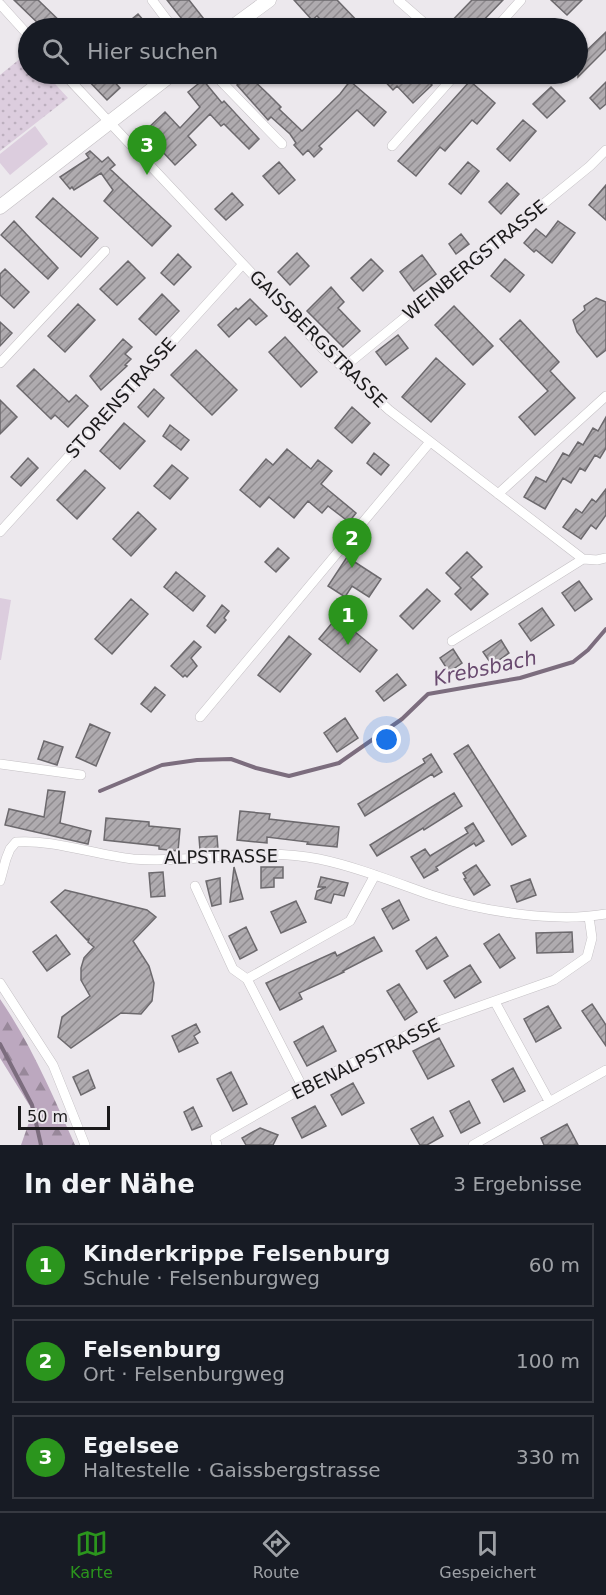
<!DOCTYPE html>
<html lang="de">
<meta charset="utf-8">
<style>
:root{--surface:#171b24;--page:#20242c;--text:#f1f3f6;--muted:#9ea1a6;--line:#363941;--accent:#2b951d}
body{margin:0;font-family:"DejaVu Sans",sans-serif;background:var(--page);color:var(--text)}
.scale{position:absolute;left:18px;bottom:15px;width:92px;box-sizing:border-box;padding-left:6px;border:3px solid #1b1a1b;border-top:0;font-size:16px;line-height:21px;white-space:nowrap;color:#1b1a1b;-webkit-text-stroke:4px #ece8ed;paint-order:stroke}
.you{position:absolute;left:387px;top:740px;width:21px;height:21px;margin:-15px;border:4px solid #fff;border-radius:50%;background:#1a73e8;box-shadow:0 0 0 9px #1a73e833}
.badge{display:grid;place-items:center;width:39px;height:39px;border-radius:50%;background:var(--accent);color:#fff;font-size:20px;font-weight:700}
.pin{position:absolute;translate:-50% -50px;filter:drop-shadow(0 2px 3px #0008)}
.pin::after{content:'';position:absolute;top:32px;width:21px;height:18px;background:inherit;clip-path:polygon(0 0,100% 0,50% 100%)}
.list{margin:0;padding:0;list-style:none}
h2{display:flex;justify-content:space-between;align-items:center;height:78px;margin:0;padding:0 24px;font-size:26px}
h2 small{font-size:20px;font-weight:400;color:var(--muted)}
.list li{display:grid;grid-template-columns:39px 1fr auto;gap:18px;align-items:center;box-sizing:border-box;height:84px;margin:0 12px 12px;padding:0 12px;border:2px solid var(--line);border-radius:0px}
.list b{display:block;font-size:22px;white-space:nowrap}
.list p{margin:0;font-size:20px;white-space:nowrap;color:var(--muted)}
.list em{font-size:20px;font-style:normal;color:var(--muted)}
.icon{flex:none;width:33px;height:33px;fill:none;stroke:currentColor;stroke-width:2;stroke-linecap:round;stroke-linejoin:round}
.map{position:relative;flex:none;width:606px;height:1145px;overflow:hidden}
.search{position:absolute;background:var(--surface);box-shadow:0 2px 4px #0004;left:18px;right:18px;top:18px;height:66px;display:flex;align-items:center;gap:15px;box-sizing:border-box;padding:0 21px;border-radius:33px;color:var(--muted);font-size:22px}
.sheet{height:366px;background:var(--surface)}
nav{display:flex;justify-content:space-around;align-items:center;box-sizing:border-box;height:84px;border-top:2px solid var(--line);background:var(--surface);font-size:16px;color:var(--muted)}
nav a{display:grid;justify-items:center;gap:3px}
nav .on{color:var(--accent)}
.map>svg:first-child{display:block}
</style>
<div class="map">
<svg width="606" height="1145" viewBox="0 0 606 1145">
<defs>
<pattern id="grass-dots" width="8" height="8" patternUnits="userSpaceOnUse" patternTransform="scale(1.5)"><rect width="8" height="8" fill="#dccdde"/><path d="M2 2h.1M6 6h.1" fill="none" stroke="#bcafbe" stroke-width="1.8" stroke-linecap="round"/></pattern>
<pattern id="forest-firs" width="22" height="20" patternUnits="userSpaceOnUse" patternTransform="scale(1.5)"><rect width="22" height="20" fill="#bca8bf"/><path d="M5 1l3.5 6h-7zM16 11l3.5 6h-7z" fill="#98889a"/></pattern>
<pattern id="building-hatch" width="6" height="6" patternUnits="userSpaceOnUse" patternTransform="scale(1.5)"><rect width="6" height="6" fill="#afabaf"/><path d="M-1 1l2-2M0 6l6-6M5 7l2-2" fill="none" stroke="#8e8a8e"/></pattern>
</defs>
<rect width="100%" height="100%" fill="#ece8ed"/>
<path fill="url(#grass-dots)" d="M27 53 28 74H46L68 98 0 151V75Z"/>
<path fill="url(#forest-firs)" d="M0 999C31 1044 53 1096 75 1145H21L33 1111 0 1058Z"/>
<path fill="#dccdde" d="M35 126 48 144 10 175 0 163V154Z
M0 598 11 600 1 660H0Z"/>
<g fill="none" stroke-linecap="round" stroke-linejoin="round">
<path stroke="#7c6d7e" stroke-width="4" d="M100 791 162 765 197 760 231 759 256 768 289 776 339 763 402 719 428 694 520 678 573 662 588 650 606 629
M0 1044 32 1105 41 1145"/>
</g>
<path fill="url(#building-hatch)" stroke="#6c696d" stroke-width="1.5" d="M14 0H38L67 28H43Z
M167 0H189L211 28H189Z
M294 0H337L364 28H329L317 16 312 20Z
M472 0H503L476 28H445Z
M551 0H582L567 15Z
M138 14 150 28H121Z
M606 32V49L578 77V48L583 54Z
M82 74H107L120 88 107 100Z
M247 74 268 94 281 107 279 109 302 131 340 94 350 81 386 112 374 126 357 110 319 146 322 149 314 157 308 150 303 155 294 145 296 143 290 134 271 117 268 120 237 85Z
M378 74H421L432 85 413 103 397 86 393 90Z
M203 80 222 103 224 101 259 139 249 149 224 124 221 126 210 114 188 136 196 145 175 165 144 132 165 112 180 128 200 107 188 92Z
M470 81 495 103 477 124 472 120 445 151 440 147 416 176 398 161Z
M606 82V104L600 109 590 98Z
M551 87 565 101 547 118 533 104Z
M523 120 536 131 510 161 497 149Z
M90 151 102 162 108 157 115 165 110 169 171 226 152 246 104 201 113 190 101 173 74 190 72 187 70 189 60 177 89 158 86 154Z
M279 162 295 180 279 194 263 176Z
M468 162 479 171 461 194 449 184Z
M507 183 519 194 501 214 489 202Z
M606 185V220L589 205Z
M232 193 243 205 226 220 215 209Z
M53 198 98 238 81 257 36 217Z
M14 221 58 268 48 279 1 235Z
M558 221 575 233 552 263 536 250 534 252 524 243 536 229 546 237Z
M461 234 469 244 456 254 449 244Z
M297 253 309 266 290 285 278 272Z
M178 254 191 267 174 285 161 273Z
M422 255 436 274 414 291 400 272Z
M371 259 383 271 363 291 351 278Z
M505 259 524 275 510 292 491 276Z
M128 261 145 278 117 305 100 289Z
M5 269 29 292 14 308 0 295V274Z
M331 287 344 302 338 308 360 331 343 347 307 311Z
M162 294 179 311 156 335 139 319Z
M596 298 606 302V350L597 357 577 332 573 320 585 310 584 306Z
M250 299 267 316 256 325 249 318 229 337 218 325 236 308 238 310Z
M78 304 95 320 65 352 48 336Z
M454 306 493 346 473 365 435 325Z
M520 320 559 362 550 371 575 398 535 435 519 417 548 391 500 339Z
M0 322 12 333 0 346Z
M398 335 408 348 386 365 376 352Z
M285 337 317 372 301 387 269 352Z
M123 339 132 347 125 354 131 359 125 365 127 366 101 390 90 376Z
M196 350 237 390 212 415 171 375Z
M436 358 465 384 431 422 402 397Z
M34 369 69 402 76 395 88 406 68 427 55 415 51 419 17 386Z
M154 389 164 398 148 417 138 407Z
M0 400 17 417 0 434Z
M352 407 370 423 352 443 335 428Z
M606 417V448L600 458 595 455 585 471 580 468 571 483 563 478 545 509 524 497 536 477 546 482 563 453 569 456 578 442 583 445 593 428 598 431Z
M124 423 145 441 120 469 100 451Z
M170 425 189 440 181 450 163 436Z
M287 449 311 469 318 460 332 471 321 484 356 513 349 522 328 506 322 513 308 501 294 518 269 497 260 507 240 490 266 459 273 465Z
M374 453 389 465 381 475 367 463Z
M28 458 38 468 21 486 11 477Z
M172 465 188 478 170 499 154 486Z
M85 470 105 488 77 519 57 500Z
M606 489V515L596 529 591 525 581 539 563 527 576 509 582 513 592 499 596 502Z
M138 512 156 529 131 556 113 539Z
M278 548 289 558 276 572 265 562Z
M467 552 482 567 471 577 488 594 471 610 455 594 461 588 446 573Z
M347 557 381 579 369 597 352 586 345 597 328 586Z
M176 572 205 596 193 611 164 587Z
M579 581 592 599 575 611 562 593Z
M427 589 440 601 413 629 400 616Z
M131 599 148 614 112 654 95 639Z
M222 605 229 611 224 618 226 620 215 633 207 626Z
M542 608 554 625 531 641 519 624Z
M337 617 377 650 360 672 319 639Z
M289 636 311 654 280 692 258 675Z
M501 640 509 653 492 665 483 652Z
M194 641 201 647 191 658 197 666 187 677 185 675 183 677 171 666Z
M453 649 462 663 449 672 440 658Z
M397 674 406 685 384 701 376 691Z
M155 687 165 695 151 712 141 704Z
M345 718 358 738 337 752 324 733Z
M90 724 110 733 96 766 76 757Z
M44 741 63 747 57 765 38 759Z
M468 745 526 836 512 845 454 754Z
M431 754 442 772 434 777 432 774 365 816 358 804 425 763 423 759Z
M48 790 65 792 60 823 91 831 88 844 5 825 9 809 44 817Z
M454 793 462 806 424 830 423 828 377 856 370 845Z
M240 811 270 814 269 819 339 827 337 847 307 844 308 842 267 837V843L237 840Z
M106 818 149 822V826L180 829 178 851 159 849V846L104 840Z
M473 823 484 841 476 846 474 843 436 867 438 870 424 878 411 857 425 849 430 856 468 833 465 828Z
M217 836 218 849 200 850 199 837Z
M476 865 490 885 474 895 464 879 466 878 463 873Z
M234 867 243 899 230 902Z
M261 867H283V878H274V887L261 888Z
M163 872 165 896 151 897 149 873Z
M321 877 348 883 344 896 334 894 331 903 315 899 317 891 326 887H318Z
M220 878 221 904 212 906 206 881Z
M530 879 536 895 517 902 511 886Z
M65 890 147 910 156 917 133 941 149 966 154 983 152 1001 141 1014 121 1013 71 1048 58 1037 62 1017 90 996 81 980V968L84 958 94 947 88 942 89 939 87 940 51 902Z
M399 900 409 920 393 929 382 909Z
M296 901 306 922 281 933 271 912Z
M246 927 257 950 240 959 229 936Z
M572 932 573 952 537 953 536 933Z
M499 934 515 958 500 968 484 944Z
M56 935 70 954 47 971 33 952Z
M374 937 382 951 343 971 344 972 299 993 302 999 280 1010 266 983 335 952 337 956Z
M436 937 448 956 427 969 416 951Z
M470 965 481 982 455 998 444 981Z
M399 984 417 1012 405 1020 387 991Z
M592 1004 606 1025V1046L582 1011Z
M548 1006 561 1028 536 1042 524 1019Z
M196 1024 200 1032 194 1036 198 1043 179 1052 172 1036Z
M323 1026 336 1051 307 1066 294 1042Z
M439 1038 454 1066 428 1079 413 1051Z
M513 1068 525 1091 504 1102 492 1080Z
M88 1070 95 1088 81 1095 73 1077Z
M231 1072 247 1104 233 1111 217 1079Z
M353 1083 364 1103 342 1115 331 1095Z
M469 1101 480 1123 461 1133 450 1111Z
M315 1106 326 1126 302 1138 292 1118Z
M193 1107 202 1126 192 1130 184 1112Z
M433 1117 443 1136 427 1145H420L411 1129Z
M567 1124 578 1145H544L541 1138Z
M260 1128 278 1135 273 1145H246L242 1138Z"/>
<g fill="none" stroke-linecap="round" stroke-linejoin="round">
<g stroke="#c4c0c4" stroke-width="10">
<path id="street" d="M152 0 173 28
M398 0 430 28
M0 4 28 35
M496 28 521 0
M64 74 322 348 389 410 583 559 597 560 606 558
M214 74 282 144
M392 146 456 74
M0 363 105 251
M343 368 590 166 606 150
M498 494 606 396
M0 532 243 264
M452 641 583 559
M200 717 430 442
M0 764 81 775
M0 881 6 859 10 849 16 842C51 839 96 855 133 859 195 864 257 846 319 859 357 867 394 882 431 895 480 911 555 923 606 914
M195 886 233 969 247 979 303 1088
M247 979 350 921 375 875
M0 983 53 1065 85 1145
M495 1002 549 1101
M217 1145 215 1138 303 1088 427 1025 554 980 587 957 592 938 589 917
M473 1145 606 1070"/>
</g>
<g stroke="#c4c0c4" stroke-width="15">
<path id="secondary" d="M231 28 269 0
M0 207 172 74"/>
</g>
<use href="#street" stroke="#fff" stroke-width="9"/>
<use href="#secondary" stroke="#fff" stroke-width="14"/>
</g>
<g text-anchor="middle" stroke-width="4.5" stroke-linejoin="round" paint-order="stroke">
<g font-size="18" fill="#1b1a1b" stroke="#ece8ed">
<text transform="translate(475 260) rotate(-39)" y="6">WEINBERGSTRASSE</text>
<text transform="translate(318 339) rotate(45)" y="6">GAISSBERGSTRASSE</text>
<text transform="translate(121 398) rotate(-48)" y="6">STORENSTRASSE</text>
<text transform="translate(221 857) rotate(-1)" y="6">ALPSTRASSE</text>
<text transform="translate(366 1059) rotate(-26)" y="6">EBENALPSTRASSE</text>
</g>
<g font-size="20" font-style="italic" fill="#694a6f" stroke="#ece8ed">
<text transform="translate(485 668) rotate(-12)" y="7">Krebsbach</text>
</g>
</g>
</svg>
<div class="scale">50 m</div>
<div class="you"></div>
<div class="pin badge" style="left:348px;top:645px">1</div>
<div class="pin badge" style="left:352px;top:568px">2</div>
<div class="pin badge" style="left:147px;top:175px">3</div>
<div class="search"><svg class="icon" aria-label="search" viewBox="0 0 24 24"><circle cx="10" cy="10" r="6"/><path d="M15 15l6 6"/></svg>Hier suchen</div>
</div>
<section class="sheet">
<h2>In der Nähe<small>3 Ergebnisse</small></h2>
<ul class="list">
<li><span class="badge">1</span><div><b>Kinderkrippe Felsenburg</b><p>Schule · Felsenburgweg</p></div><em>60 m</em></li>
<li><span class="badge">2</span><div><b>Felsenburg</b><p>Ort · Felsenburgweg</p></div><em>100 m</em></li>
<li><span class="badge">3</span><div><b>Egelsee</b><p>Haltestelle · Gaissbergstrasse</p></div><em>330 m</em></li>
</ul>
</section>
<nav>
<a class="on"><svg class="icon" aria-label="map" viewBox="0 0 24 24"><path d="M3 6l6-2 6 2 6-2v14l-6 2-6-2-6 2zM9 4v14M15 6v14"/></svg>Karte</a>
<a><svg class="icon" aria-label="directions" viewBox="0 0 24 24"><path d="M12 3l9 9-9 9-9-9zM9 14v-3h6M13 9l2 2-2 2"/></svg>Route</a>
<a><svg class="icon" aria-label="saved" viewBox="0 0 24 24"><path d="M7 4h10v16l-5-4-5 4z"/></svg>Gespeichert</a>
</nav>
